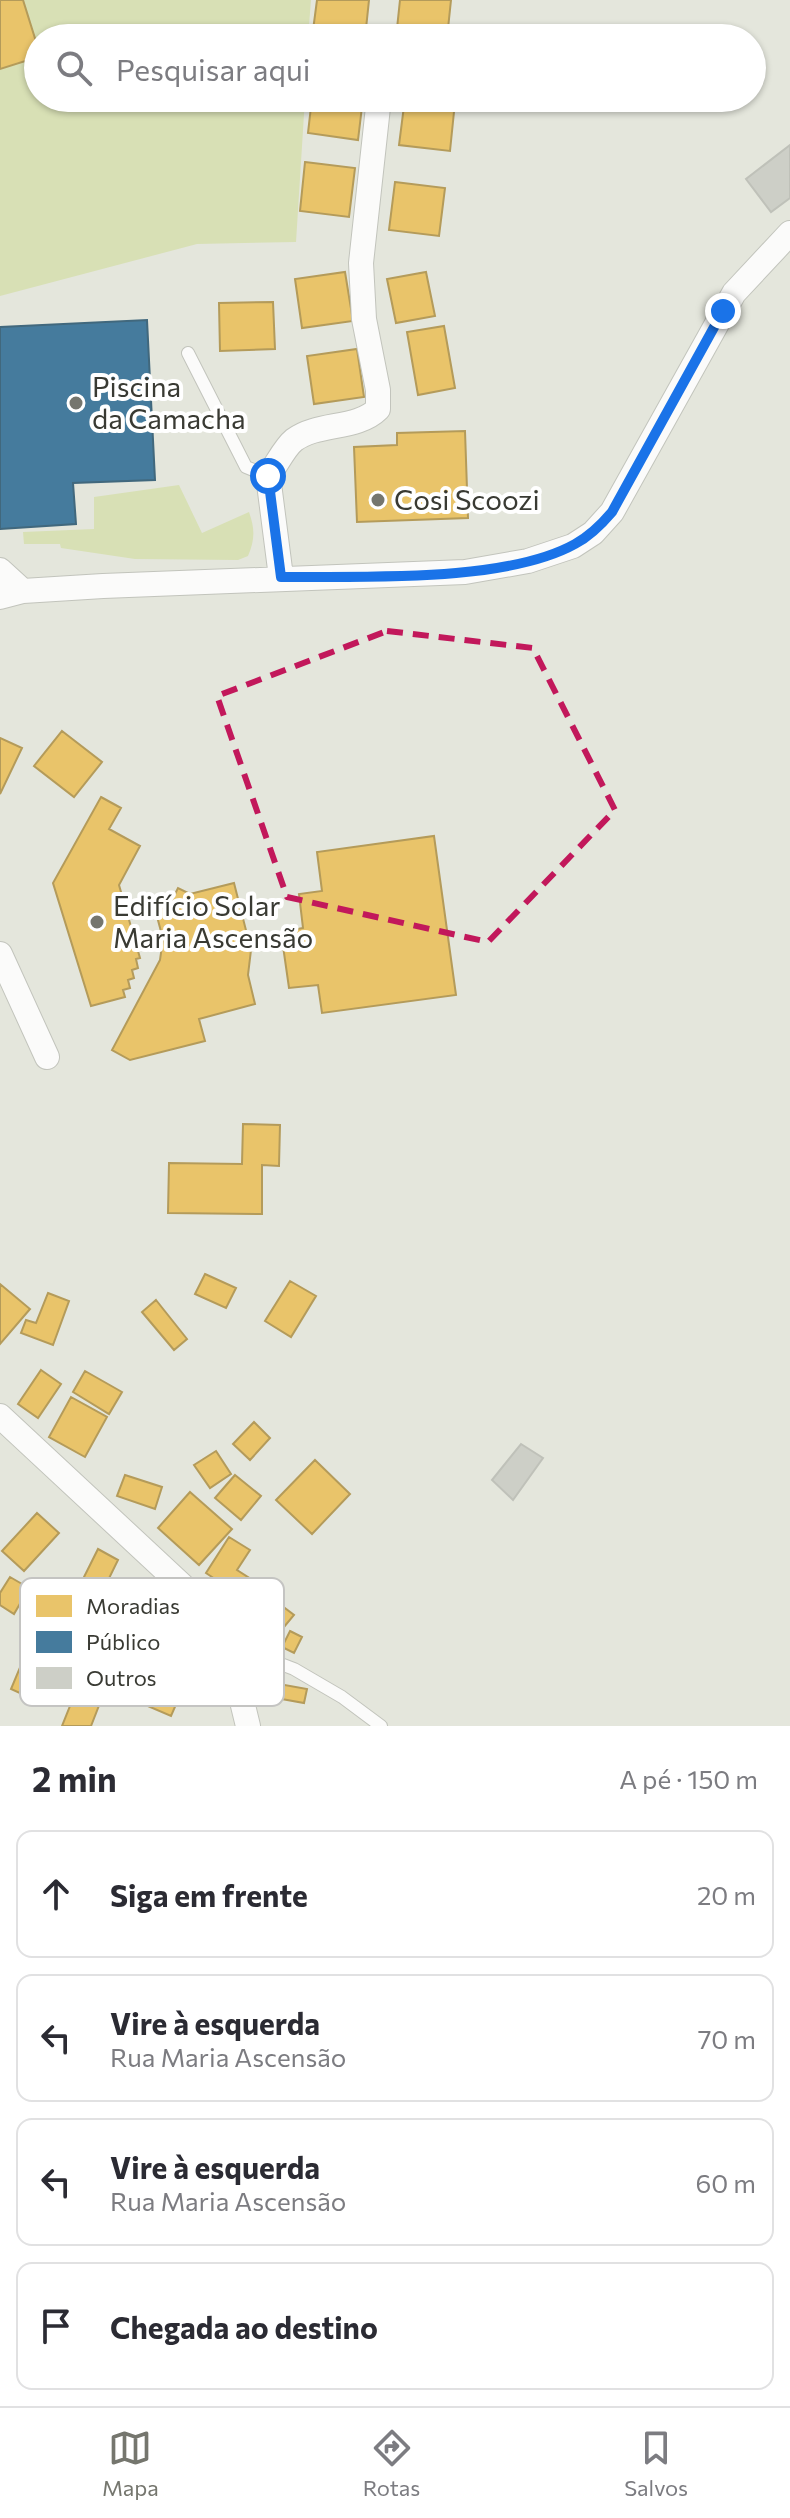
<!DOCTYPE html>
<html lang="pt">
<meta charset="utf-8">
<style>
:root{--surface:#fff;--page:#f7f7f7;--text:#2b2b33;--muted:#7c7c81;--line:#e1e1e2;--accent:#75766e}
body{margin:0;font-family:Commissioner,sans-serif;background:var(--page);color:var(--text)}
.stop{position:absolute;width:24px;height:24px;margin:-18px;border:6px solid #1a73e8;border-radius:50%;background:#fff}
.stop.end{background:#1a73e8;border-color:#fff;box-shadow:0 2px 8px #0008}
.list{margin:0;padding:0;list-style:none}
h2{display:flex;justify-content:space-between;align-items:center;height:104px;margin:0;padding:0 32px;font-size:34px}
h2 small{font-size:26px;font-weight:400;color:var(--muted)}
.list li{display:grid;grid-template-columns:52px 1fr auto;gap:24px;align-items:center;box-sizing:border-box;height:128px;margin:0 16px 16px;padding:0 16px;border:2px solid var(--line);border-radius:16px}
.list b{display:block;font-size:30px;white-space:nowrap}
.list p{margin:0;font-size:26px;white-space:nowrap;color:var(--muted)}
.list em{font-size:26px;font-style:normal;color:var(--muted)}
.icon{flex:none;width:44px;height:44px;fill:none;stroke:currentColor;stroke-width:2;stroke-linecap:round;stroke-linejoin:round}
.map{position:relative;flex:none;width:790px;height:1726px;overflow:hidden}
.search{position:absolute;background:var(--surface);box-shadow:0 2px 6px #0004;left:24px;right:24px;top:24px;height:88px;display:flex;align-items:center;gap:20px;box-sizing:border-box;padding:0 28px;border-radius:44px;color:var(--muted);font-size:30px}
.sheet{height:680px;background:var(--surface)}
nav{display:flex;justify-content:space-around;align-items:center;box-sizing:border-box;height:112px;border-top:2px solid var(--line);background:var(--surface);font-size:22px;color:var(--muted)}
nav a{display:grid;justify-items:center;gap:4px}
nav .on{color:var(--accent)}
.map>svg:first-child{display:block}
</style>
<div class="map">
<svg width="790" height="1726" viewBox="0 0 790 1726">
<rect width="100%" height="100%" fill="#e4e6dc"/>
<path fill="#d8e0b5" d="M0 0H311L308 38H38V98H305L296 242 197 244 0 296Z
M179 485 202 533 249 512C255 529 255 540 248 556L238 560 135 559 61 548 60 544H24L23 532 94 529V497Z"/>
<path fill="#e9c46a" stroke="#b49b5a" stroke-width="2" d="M0 0H23L38 48V57L0 69Z
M317 0H369L365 38H312Z
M400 0H451L447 38H396Z
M312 98H363L358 140 308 133Z
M405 98 455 102 450 151 399 145Z
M305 162 355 168 349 217 300 211Z
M395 182 445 188 439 236 389 230Z
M345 272 353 321 302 328 295 279Z
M426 272 435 316 396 323 387 279Z
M273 302 275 349 220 351 219 303Z
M444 326 455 388 418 395 407 332Z
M357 349 364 397 314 404 307 356Z
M465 431 468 518 357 522 354 447 397 445V433Z
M62 731 102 762 74 797 34 766Z
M0 738 22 748 0 794Z
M101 797 121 808 109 829 140 846 119 885 140 958 136 959 138 968 132 970 134 978 128 980 130 988 123 990 125 997 91 1006 53 883Z
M434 836 456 995 322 1013 318 985 289 988 281 932 303 928 299 894 322 891 317 852Z
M234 883 251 950 248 975 255 1004 199 1019 205 1041 130 1060 112 1050 160 960 163 939 155 909 169 906 178 888 190 894Z
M243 1124 280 1125 279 1166 262 1165V1214L168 1213 169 1163 242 1164Z
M205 1274 236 1288 226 1308 195 1294Z
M290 1281 316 1296 291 1337 265 1321Z
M0 1284 30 1309 0 1344Z
M48 1293 69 1301 53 1345 21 1333 26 1320 36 1323Z
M156 1300 187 1339 174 1350 142 1312Z
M41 1370 61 1384 38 1418 18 1404Z
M85 1371 122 1392 109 1414 73 1392Z
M71 1397 107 1417 85 1457 49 1437Z
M254 1422 270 1438 250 1460 233 1444Z
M216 1451 231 1474 210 1488 194 1465Z
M315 1460 350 1494 312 1534 276 1500Z
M125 1475 162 1487 155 1509 117 1496Z
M235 1475 261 1496 241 1520 215 1498Z
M190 1492 232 1529 199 1565 158 1528Z
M37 1513 59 1533 24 1571 2 1551Z
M229 1537 250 1550 237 1570 268 1590 247 1623 227 1609 236 1593 206 1573Z
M98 1549 118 1560 96 1605 75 1595Z
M10 1577 29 1588 14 1614 0 1605V1593Z
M269 1596 294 1615 279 1633 255 1613Z
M290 1631 302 1637 294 1653 282 1647Z
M21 1665 46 1677 35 1700 11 1689Z
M251 1679 307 1689 304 1703 248 1693Z
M80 1681 105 1690 91 1726H62Z
M152 1682 181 1693 171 1716 143 1704Z"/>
<path fill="#457b9d" stroke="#41687d" stroke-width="2" d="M147 320 155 480 73 483 76 524 0 529V327Z"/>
<path fill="#cdcfc7" stroke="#bfc1b9" stroke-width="2" d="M790 145V198L771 212 746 179Z
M521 1444 543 1458 513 1500 492 1480Z"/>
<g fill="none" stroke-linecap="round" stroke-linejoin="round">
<g stroke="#c2c4bc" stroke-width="14">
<path id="lane" d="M188 353 246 467 268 476
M228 1644 294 1669 342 1697 381 1726"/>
</g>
<g stroke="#c2c4bc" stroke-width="26">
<path id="street" d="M0 570 23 591
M281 577 268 476C276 466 284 448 294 440 318 422 357 430 378 409V390L364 319 361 263 379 98
M0 597 23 591 103 586 465 572 528 561 573 546 593 533 612 512 734 293 790 233
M0 954 47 1057
M0 1416 203 1605 228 1644 248 1726"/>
</g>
<use href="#lane" stroke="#fbfbfa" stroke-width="12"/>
<use href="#street" stroke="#fbfbfa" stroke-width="24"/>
</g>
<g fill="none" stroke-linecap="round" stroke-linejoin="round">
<path stroke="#1a73e8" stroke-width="10" d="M268 476 281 577C362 576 505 583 575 544 590 536 601 525 612 512L723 311"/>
</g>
<path fill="none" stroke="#c2185b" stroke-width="6" stroke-dasharray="16 10" stroke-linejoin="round" d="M387 631 533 648 615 810 488 942 287 897 217 696Z"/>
<g fill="#75766e" stroke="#fff" stroke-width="3">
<circle cx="76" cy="403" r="8"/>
<circle cx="378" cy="500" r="8"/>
<circle cx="97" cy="922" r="8"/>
</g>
<g text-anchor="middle" stroke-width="8" stroke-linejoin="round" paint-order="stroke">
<g font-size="28" fill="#393a33" stroke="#fff" text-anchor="start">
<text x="92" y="397">Piscina<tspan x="92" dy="32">da Camacha</tspan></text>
<text x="394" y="510">Cosi Scoozi</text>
<text x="113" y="916">Edifício Solar<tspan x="113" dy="32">Maria Ascensão</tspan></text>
</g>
</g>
<rect x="20" y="1578" width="264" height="128" rx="12" fill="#fff" stroke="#c4c4c2" stroke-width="2"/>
<rect x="36" y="1595" width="36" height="22" fill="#e9c46a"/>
<rect x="36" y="1631" width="36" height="22" fill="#457b9d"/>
<rect x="36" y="1667" width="36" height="22" fill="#cdcfc7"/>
<g font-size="22" fill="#393a33">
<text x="86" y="1614">Moradias</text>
<text x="86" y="1650">Público</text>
<text x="86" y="1686">Outros</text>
</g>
</svg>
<div class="stop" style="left:268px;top:476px"></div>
<div class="stop end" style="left:723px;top:311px"></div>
<div class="search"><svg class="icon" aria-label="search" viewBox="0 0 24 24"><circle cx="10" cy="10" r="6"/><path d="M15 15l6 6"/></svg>Pesquisar aqui</div>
</div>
<section class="sheet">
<h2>2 min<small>A pé · 150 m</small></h2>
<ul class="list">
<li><svg class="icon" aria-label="ahead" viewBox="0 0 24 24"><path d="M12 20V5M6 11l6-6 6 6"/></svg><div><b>Siga em frente</b></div><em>20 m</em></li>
<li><svg class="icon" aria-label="left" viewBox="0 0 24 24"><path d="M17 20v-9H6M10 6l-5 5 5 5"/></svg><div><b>Vire à esquerda</b><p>Rua Maria Ascensão</p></div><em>70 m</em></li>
<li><svg class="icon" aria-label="left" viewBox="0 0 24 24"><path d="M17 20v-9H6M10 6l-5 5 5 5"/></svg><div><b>Vire à esquerda</b><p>Rua Maria Ascensão</p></div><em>60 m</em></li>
<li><svg class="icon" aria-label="arrive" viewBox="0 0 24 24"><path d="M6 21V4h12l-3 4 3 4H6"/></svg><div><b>Chegada ao destino</b></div></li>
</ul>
</section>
<nav>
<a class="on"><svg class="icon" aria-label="map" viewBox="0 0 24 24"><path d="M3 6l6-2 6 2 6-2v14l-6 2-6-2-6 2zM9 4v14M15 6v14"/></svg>Mapa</a>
<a><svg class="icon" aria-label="directions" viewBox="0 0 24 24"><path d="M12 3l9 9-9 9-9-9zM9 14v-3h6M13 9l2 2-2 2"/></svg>Rotas</a>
<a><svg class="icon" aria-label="saved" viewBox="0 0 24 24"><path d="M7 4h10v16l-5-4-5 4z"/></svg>Salvos</a>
</nav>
